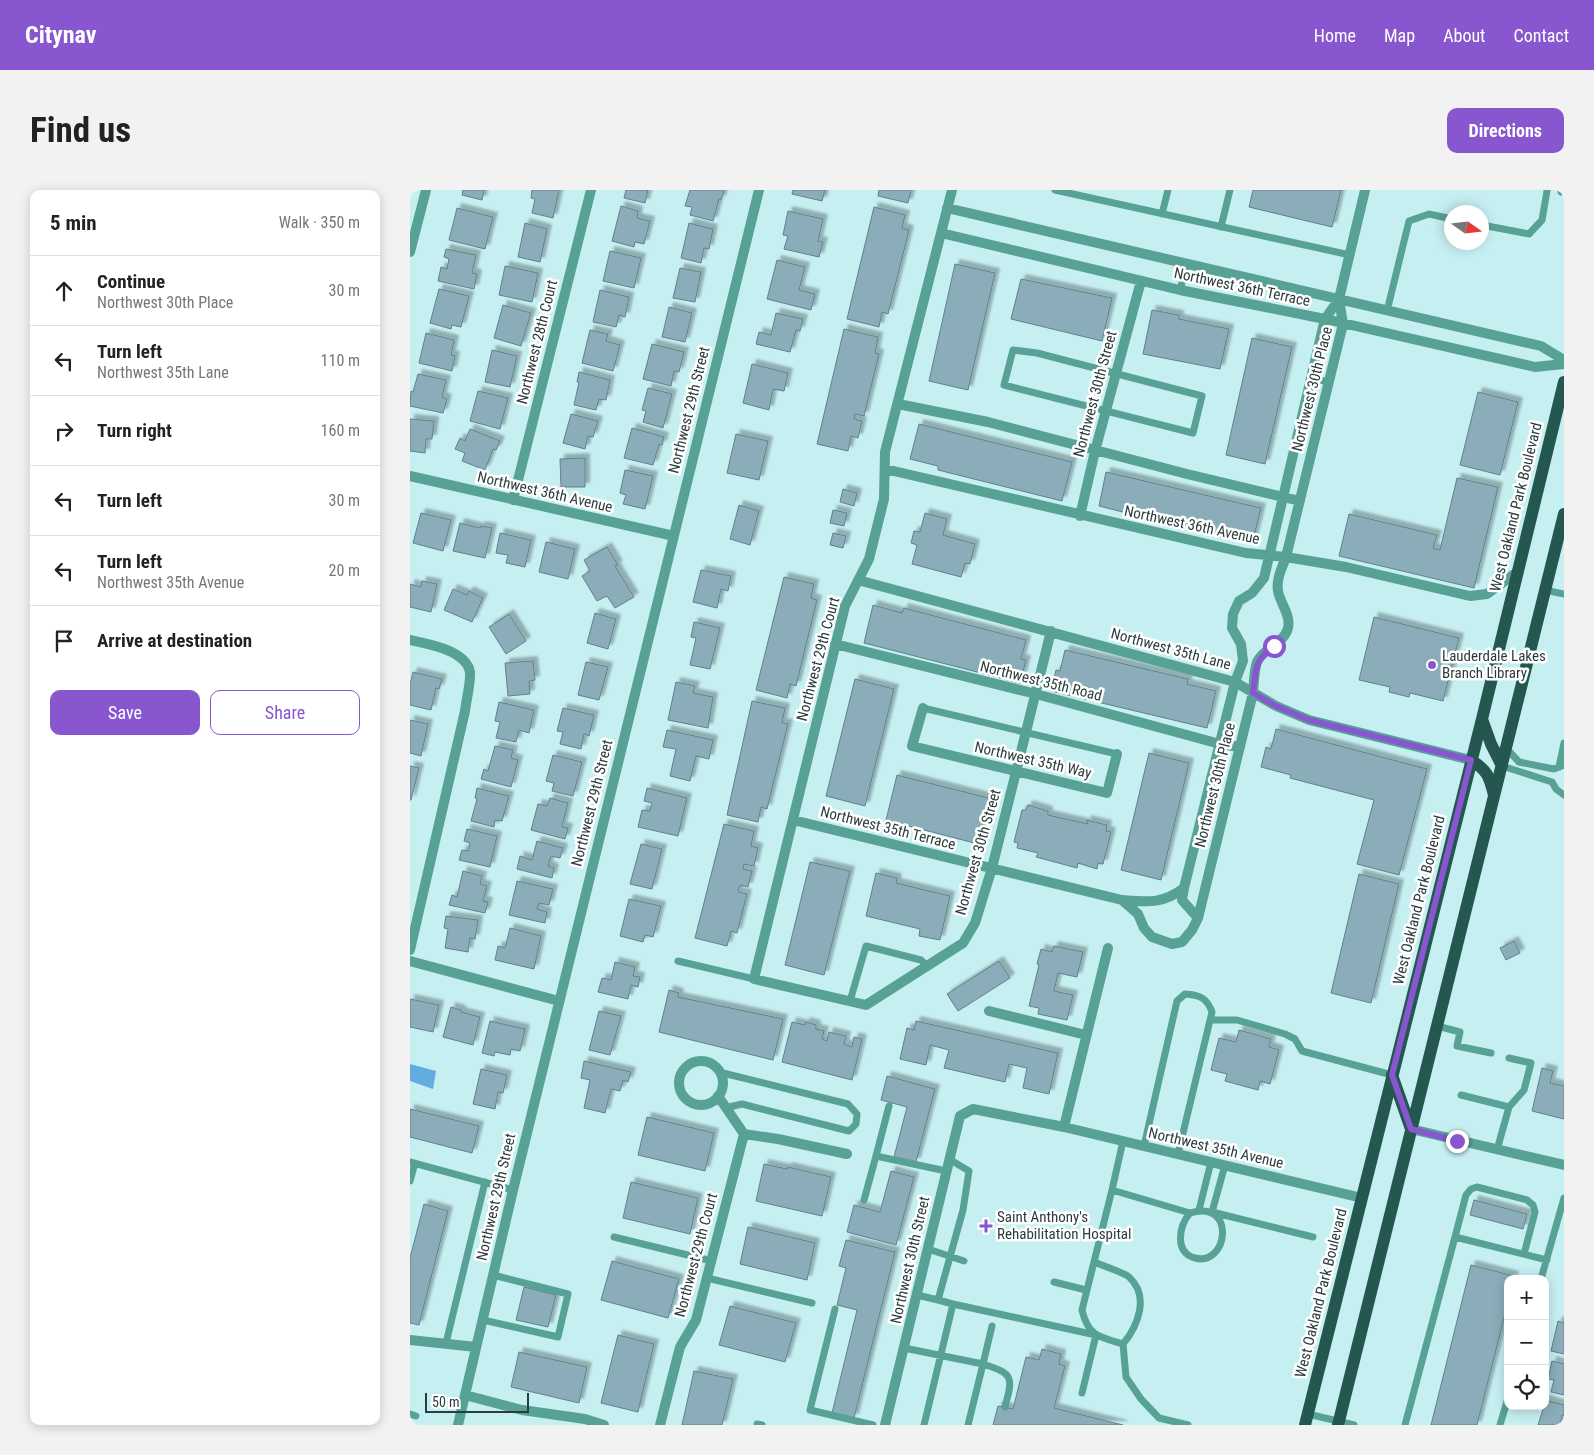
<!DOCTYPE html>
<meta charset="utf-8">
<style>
:root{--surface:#fff;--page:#f2f2f2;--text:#222;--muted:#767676;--line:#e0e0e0;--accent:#8856cf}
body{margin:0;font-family:"Roboto Condensed",sans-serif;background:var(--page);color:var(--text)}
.controls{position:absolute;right:15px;bottom:15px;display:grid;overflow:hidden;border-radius:10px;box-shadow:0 2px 12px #0003}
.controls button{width:45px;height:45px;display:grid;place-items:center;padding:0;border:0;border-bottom:1px solid var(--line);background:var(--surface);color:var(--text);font:25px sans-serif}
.compass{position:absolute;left:1034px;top:15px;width:45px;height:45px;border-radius:50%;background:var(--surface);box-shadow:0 2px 12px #0003;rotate:104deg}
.scale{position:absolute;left:15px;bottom:12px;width:104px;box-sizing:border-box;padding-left:5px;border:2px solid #2c3c3d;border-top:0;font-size:14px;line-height:18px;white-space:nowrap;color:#2c3c3d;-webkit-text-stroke:4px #fff;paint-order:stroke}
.stop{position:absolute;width:15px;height:15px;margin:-11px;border:4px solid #8856cf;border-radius:50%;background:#fff}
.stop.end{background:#8856cf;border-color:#fff;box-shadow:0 1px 5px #0008}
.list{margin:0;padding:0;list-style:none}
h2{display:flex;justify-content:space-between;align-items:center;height:65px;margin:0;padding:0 20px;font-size:21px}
h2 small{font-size:16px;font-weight:400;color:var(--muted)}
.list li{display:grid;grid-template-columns:32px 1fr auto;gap:15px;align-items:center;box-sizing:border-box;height:70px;padding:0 20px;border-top:1px solid var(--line)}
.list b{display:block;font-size:19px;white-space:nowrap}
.list p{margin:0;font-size:16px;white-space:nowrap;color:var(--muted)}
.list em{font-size:16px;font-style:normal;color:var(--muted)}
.actions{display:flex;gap:10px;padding:15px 20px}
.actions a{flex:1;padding:11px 0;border:1px solid var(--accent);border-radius:10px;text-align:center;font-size:18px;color:var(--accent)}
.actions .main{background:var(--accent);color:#fff}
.icon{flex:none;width:28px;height:28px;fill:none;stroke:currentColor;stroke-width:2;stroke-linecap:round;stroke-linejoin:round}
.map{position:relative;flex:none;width:1154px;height:1235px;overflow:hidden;border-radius:10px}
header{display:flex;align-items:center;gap:30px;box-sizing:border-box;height:70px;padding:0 25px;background:var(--accent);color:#fff}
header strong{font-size:24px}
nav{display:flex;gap:28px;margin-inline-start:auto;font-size:18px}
.intro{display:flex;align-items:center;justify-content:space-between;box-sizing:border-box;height:120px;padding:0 30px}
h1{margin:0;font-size:35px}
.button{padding:12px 22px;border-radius:10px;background:var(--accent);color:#fff;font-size:18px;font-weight:700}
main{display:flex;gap:30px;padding:0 30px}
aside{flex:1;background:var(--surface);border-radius:10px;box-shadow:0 2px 12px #0003}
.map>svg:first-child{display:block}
</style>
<header>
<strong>Citynav</strong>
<nav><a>Home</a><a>Map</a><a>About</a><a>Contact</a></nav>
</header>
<div class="intro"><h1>Find us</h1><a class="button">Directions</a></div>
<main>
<aside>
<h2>5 min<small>Walk · 350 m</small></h2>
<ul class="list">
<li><svg class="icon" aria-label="ahead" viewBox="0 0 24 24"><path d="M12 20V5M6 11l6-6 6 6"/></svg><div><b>Continue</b><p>Northwest 30th Place</p></div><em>30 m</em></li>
<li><svg class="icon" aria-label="left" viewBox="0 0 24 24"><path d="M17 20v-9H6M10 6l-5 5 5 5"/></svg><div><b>Turn left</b><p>Northwest 35th Lane</p></div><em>110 m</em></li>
<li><svg class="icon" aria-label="right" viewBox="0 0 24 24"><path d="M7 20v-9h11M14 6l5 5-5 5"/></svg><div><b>Turn right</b></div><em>160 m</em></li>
<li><svg class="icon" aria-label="left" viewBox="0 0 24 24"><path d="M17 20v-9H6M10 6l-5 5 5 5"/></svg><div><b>Turn left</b></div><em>30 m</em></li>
<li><svg class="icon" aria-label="left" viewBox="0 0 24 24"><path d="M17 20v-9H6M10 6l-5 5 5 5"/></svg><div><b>Turn left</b><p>Northwest 35th Avenue</p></div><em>20 m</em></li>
<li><svg class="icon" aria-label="arrive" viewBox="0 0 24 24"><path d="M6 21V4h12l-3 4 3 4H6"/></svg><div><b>Arrive at destination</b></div></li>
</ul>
<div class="actions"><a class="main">Save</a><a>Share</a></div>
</aside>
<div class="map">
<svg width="1154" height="1235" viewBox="0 0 1154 1235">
<defs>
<filter id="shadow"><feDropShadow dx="4.5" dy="-4.5" stdDeviation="1" flood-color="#0004"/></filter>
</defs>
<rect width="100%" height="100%" fill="#c6eff2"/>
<path fill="#61ade2" d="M0 874 26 881 23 899 0 891Z"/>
<path fill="#8aadb9" stroke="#5f818c" filter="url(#shadow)" d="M53 0H74L72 10 52 5Z
M122 0H149L143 28 122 23 125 9 121 8Z
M216 0H238L235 13 214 8Z
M280 0H314L311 10 309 9 303 31 280 25 282 17 275 16Z
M383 0H415L412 11 382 4Z
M469 0H501L498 13 468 6Z
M843 0H931L922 37 839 17Z
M211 16 228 21 227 28 240 31 234 54 225 52 224 57 202 51Z
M464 17 495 25 492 38 499 40 478 124 472 122 469 137 437 129Z
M47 18 83 27 75 59 39 50Z
M378 21 413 29 408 51 413 52 409 67 374 59 378 46 373 45Z
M115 33 137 39 130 72 108 67Z
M279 33 303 39 299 59 294 58 291 73 271 68Z
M36 59 66 65 62 83 67 84 64 99 28 91 31 77 37 79 39 69 34 67Z
M200 61 231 68 224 98 193 91Z
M367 70 395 77 389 100 405 104 401 120 357 109Z
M545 74 585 83 558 200 519 191Z
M95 76 128 83 122 112 89 105Z
M270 78 291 82 285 112 263 108Z
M611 89 702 108 692 151 601 129Z
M29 99 59 106 51 137 42 135 41 139 20 133Z
M190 100 219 107 215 127 209 125 206 137 183 132Z
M93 115 121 123 111 156 84 148Z
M259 117 282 123 275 152 252 147Z
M742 120 769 125V129L819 139 810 179 733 164Z
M366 123 393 129 390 141 386 140 380 162 346 154 349 142 361 145Z
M434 139 468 147 465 163 469 164 454 226 445 224 444 229 452 231 448 248 441 246 438 261 407 254Z
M180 140 198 144 196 151 210 155 203 181 172 173Z
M16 143 44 150 41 165 45 166 42 181 9 173Z
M842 148 882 157 855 274 816 265Z
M242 154 274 162 269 182 264 181 261 196 233 189Z
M82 160 107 166 100 197 75 192Z
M342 174 378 183 374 201 363 199 359 220 333 213Z
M169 182 200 190 196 210 189 209 186 220 164 215 169 192H167Z
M8 184 36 190 32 207 37 209 33 223 0 216 1 201 3 202Z
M238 198 262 204 253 238 233 232 236 221 232 220Z
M68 201 98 208 90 239 60 231Z
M1068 202 1108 212 1090 285 1050 275Z
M161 224 188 231 183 247 178 246 175 259 153 253Z
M0 229 24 231 22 249H16L15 263 0 261Z
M509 234 662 272 652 311 528 280V276L500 269Z
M222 238 254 247 252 255 249 254 243 275 214 268Z
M60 239 90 251 86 260 83 259 75 280 52 271 55 263 45 259 50 248 55 251Z
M326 244 358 251 349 290 317 283Z
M175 268V297H151L150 269Z
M215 280 243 286 235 319 213 314 216 305 210 303Z
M696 282 851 318 842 354 816 348 817 343 813 341 811 347 689 316Z
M1047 288 1088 297 1064 398 929 366 939 324 1027 345 1023 358 1030 360Z
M433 299 447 303 444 316 430 312Z
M329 315 349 321 340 355 320 349Z
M423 320 437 323 434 336 420 333Z
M11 323 41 330 33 361 3 353Z
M515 323 537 329 533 345 565 354 560 374 555 373 551 387 502 374 507 355 501 353 504 341 510 342Z
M50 333 70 338 71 336 82 338 75 368 43 361Z
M90 343 121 350 115 377 96 373 98 365 86 363Z
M423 343 436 346 433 358 420 355Z
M136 352 165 359 158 389 129 382Z
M197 357 208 375 205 376 224 407 205 418 197 406 187 411 172 386 180 381 174 370Z
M291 380 321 386 318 401 311 399 307 418 283 412Z
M374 387 404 394 401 408 407 410 386 496 380 494 377 508 346 500Z
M12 391 27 394 21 422 0 417V394L11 397Z
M43 399 57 405 59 401 73 408 62 432 34 420Z
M463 415 492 423 494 418 616 450 611 469 616 470 610 493 454 453Z
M185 423 206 429 198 459 177 453Z
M99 424 116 451 96 464 79 437Z
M964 427 1049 448 1033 511 1000 503 999 507 979 502 980 497 949 490Z
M284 432 310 438 300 479 280 475 286 448 281 447Z
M655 460 778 489 777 494 806 501 797 538 641 501 646 480 650 481Z
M123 471 125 490 119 491 120 504 98 506 95 473Z
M176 472 198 477 189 510 168 505Z
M3 482 32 489 29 499 26 498 21 520 0 515V495Z
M445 489 484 499 455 616 416 606Z
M266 492 285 496 283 503 303 507 298 538 258 530Z
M342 511 375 518 372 533 378 534 357 619 351 617 348 632 317 625Z
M89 512 124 520 119 543 109 540 106 552 86 548 90 532 85 531Z
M153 518 184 525 179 546 174 544 171 559 150 554 153 542 147 541Z
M0 530 18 534 11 566 0 563Z
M866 539 1017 579 989 685 947 674 964 610 880 588 881 585 851 577 856 557 861 559Z
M257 540 303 550 299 569 286 566 280 591 260 586 266 559 253 557Z
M85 556 103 560 101 568 108 570 101 597 71 589 74 579 78 581Z
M739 563 779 573 751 690 711 680Z
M143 565 172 572 163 606 142 601 144 593 136 591Z
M0 576 9 578 1 610H0Z
M487 585 579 608 568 654 476 630Z
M67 598 99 606 92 631 85 630 84 637 61 631 67 609 65 608Z
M237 598 277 608 268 646 228 637 232 620 240 621 242 613 234 611Z
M140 608 158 613 152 637 158 638 155 649 121 640 128 614 137 616Z
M618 615 638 621V625L678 634 676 630 697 635 696 641 701 642 693 674 688 673 687 679 668 673 667 678 626 667 628 663 607 658 608 653 604 652 612 620H616Z
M314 634 344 641 341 656 348 658 344 676 334 674 333 679 342 681 338 697 330 695 328 702 337 704 327 743 321 741 317 756 285 748Z
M57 639 87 646 80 677 49 670 52 660 58 661 60 653 54 651Z
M127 651 153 658 150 668 141 666 138 676 144 678 142 688 107 679 110 666 122 670Z
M231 654 252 659 242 699 220 694Z
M400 672 440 681 414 785 375 775Z
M53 681 72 686 70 694 77 696 73 711 78 712 75 723 39 715 42 705 47 707Z
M466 683 487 688 486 693 540 706 530 750 509 746 510 739 456 726Z
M949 684 989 694 961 813 921 803Z
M107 691 143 699 139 715 129 713 127 719 137 722 135 733 99 725Z
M219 709 251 716 243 747 235 745 233 752 210 746Z
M36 726 68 730 65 749 60 748 58 762 35 758 38 739 34 738Z
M100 738 131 746 124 779 85 770 88 756 95 758Z
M1104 751 1110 763 1096 770 1090 758Z
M644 756 673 762 667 787 648 783 644 801 663 805 657 830 628 824 629 818 619 816 629 775 627 774 631 759 642 762Z
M589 771 600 788 548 821 537 804Z
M205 772 225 777 223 786 230 787 228 797 221 795 218 809 188 802 192 788 201 790Z
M259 800 269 803 268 807 373 829 363 870 249 842Z
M0 809 29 815 23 842 0 837Z
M41 817 51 820V822L70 827 63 855 33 847Z
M189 821 211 826 200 865 179 860Z
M80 831 115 839 110 861 101 859 100 865 85 862 84 866 72 863Z
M506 831 648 863 639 904 613 898 617 878 599 874 595 892 534 878 539 860 520 855 516 875 490 869 497 838 504 840Z
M382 832 395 835 396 832 406 835V839L414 841 412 849 417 851 419 842 436 846 434 854 442 857 444 847 452 849 442 890 372 872Z
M829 840 861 849 859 857 869 860 860 894 850 891 848 900 815 891 817 884 801 880 809 848 826 852Z
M174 871 221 882 218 892 213 890 210 901 201 899 195 923 174 918 180 890 171 888Z
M1132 878 1143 881 1140 893 1154 896V929L1122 921Z
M71 879 97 885 93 903 88 902 85 919 63 914Z
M477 886 525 899 506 972 484 967 497 917 471 910Z
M0 919 69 936 62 963 0 947Z
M237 927 304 943 295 981 228 965Z
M354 974 377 979 378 977 421 987 412 1026 346 1011Z
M481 981 504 987 486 1055 437 1042 444 1015 470 1022Z
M221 992 288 1008 280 1044 213 1028Z
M1064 1010 1117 1024 1113 1039 1060 1025Z
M14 1014 38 1021 9 1135 0 1133V1068Z
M338 1037 405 1053 397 1090 330 1074Z
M436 1050 485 1062 444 1228 422 1223 447 1120 427 1115 436 1078 429 1076Z
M202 1071 269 1089 258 1128 191 1110Z
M1061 1075 1104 1086 1103 1089H1098V1112L1067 1235H1021Z
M114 1097 146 1105 138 1137 106 1130Z
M320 1116 386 1133 375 1172 309 1155Z
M1148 1131 1154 1133V1164L1141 1161Z
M208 1145 244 1154 228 1222 191 1213Z
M632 1159 651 1164 649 1174 655 1176 644 1218 713 1235H583L588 1216 603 1219 616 1167 629 1170Z
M109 1162 177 1177 169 1213 101 1197Z
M1142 1171 1154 1174V1205L1141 1202 1144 1190 1138 1189Z
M284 1181 323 1189 312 1235H272Z
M1135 1210 1154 1215V1226L1152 1225 1150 1235H1128L1134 1216H1135Z"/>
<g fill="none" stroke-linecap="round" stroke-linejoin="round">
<path stroke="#58a195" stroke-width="7" d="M645 0 940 65
M1151 2 1154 1
M752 24 758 0
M1072 35 1119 44 1132 30 1137 1
M811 37 820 0
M770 100 777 74
M977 121 999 31 1019 24 1042 29
M603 160 627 163 792 206 783 243 594 195Z
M900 188 919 192
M1135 400 1154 404
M513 518 707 564
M1096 558 1109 572 1144 579 1154 575
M1092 576 1142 592 1146 599 1154 605
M1149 577 1154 553
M268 771 344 789
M440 811 456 756 511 770 517 776
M800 830H827L875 844 885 849 892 861 982 885
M1027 836 1050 842 1047 856 1081 863
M309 882 438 914 447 924 446 934 439 941 332 914 315 918
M1051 905 1099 917 1087 960
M1099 917 1114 900 1121 873 1099 868
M713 951 702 1000 780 1023C827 1009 818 1077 785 1068 764 1062 769 1036 780 1023
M734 956 767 811 775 804C790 805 797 808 802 822L768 964
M466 966 479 916
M0 972 103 1000
M815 975 802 1022 903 1047
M0 991 5 973
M702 1000 672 1120C678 1146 689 1147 713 1154
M454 1010 466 966 536 981
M789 1020 801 972
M204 1047 302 1071
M1045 1047 1056 1005 1061 999 1067 997 1117 1010 1123 1015 1125 1022 1114 1064
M518 1059 554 1071
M684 1072C691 1075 715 1083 719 1087 740 1106 728 1136 713 1154L716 1187 731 1209 749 1228 778 1235
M297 1088 402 1113
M1131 1089 1154 1008
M644 1092 676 1100
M507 1105 528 1110
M543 1114 686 1145 672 1203
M425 1119 400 1220 463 1235
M73 1130 148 1147 158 1104 83 1085
M36 1153 75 992
M494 1158 573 1174 582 1136
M0 1224 6 1226
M898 1224 944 1235
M347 1235V1234L352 1235
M514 1235 543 1114 528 1110 553 1020 559 981 539 969
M558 1235 573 1174C604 1184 603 1187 595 1217
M995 1235 1045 1047 1137 1070
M1090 1235 1098 1208"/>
<path stroke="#58a195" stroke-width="10" d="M542 0 475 262 474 309 459 369 435 416 344 789 456 815 553 753 565 733 582 678 606 582 641 441
M537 18 1131 156 1154 170
M531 43 770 100 915 129 1125 177 1154 174
M0 62 16 0
M488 214 578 232 777 284 890 311
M475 279 836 363 876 367 936 377 1060 406 1077 404 1107 382
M0 286 264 346
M103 310 181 0
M670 326 685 261 731 91
M448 390 825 492 866 516 899 530 1061 570
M0 450C18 454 56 460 60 482 61 492 56 511 55 521L0 760
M425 454 626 504 810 554 830 557
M513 518 502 556 697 603 707 564
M383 630 712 710C738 712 753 714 774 698L825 492 833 471 831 454 822 438 823 424 829 411 842 403 854 388 915 129 929 109 955 0
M774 698 772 710 788 728
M712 710 728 724 734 738 742 747 762 754 772 752 782 740 788 728 843 503C844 493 844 480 847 472 854 457 874 454 878 438 881 425 870 413 868 401 866 389 872 378 876 367L933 134 929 109
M0 771 149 811
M579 821 676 845
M269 893a22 22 0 1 1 44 0a22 22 0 1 1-44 0Z
M654 937 698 758
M1001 939 1154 975
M334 944 368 949 437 964
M0 1150 66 1157
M55 1205 112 1220 175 1229 194 1235
M48 1235 103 1000 349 0
M250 1235 270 1157 286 1130 334 944 308 906
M475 1235 550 926 563 919 654 937 952 1008"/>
<path stroke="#23574f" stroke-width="12" d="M1072 529 1081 554 1092 576
M1061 570C1078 581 1079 586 1084 605
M982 885 1001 939
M895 1235 1072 529 1154 192
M928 1235 1154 324"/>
</g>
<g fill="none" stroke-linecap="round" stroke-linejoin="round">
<path stroke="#8856cf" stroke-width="6" d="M864 456C844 471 846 479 843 503L866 516 899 530 1061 570 982 885 1001 939 1047 951"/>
</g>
<g fill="#8856cf" stroke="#fff" stroke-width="2">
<circle cx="1022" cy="475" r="5"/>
<path d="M573.5 1028.5h5v5h5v5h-5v5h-5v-5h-5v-5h5z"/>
</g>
<g text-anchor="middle" stroke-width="5" stroke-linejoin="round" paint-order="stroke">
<g font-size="15" fill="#2c3c3d" stroke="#fff">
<text transform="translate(832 97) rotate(12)" y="5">Northwest 36th Terrace</text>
<text transform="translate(127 152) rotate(-76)" y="5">Northwest 28th Court</text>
<text transform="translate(902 199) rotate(-76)" y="5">Northwest 30th Place</text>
<text transform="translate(685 204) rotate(-75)" y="5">Northwest 30th Street</text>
<text transform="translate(279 220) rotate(-76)" y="5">Northwest 29th Street</text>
<text transform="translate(135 302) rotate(13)" y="5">Northwest 36th Avenue</text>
<text transform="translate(1106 317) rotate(-76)" y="5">West Oakland Park Boulevard</text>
<text transform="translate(782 335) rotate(12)" y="5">Northwest 36th Avenue</text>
<text transform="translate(761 459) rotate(15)" y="5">Northwest 35th Lane</text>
<text transform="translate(408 469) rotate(-75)" y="5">Northwest 29th Court</text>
<text transform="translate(631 491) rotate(14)" y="5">Northwest 35th Road</text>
<text transform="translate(623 570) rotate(13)" y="5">Northwest 35th Way</text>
<text transform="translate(805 595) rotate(-76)" y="5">Northwest 30th Place</text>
<text transform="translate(182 613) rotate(-76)" y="5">Northwest 29th Street</text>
<text transform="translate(478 638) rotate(14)" y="5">Northwest 35th Terrace</text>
<text transform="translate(568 662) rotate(-74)" y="5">Northwest 30th Street</text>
<text transform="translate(1009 710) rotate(-76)" y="5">West Oakland Park Boulevard</text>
<text transform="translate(806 958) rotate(13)" y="5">Northwest 35th Avenue</text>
<text transform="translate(86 1007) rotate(-77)" y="5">Northwest 29th Street</text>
<text transform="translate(286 1065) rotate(-75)" y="5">Northwest 29th Court</text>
<text transform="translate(500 1070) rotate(-77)" y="5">Northwest 30th Street</text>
<text transform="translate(911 1103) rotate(-76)" y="5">West Oakland Park Boulevard</text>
</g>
<g font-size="15" fill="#2c3c3d" stroke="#fff" text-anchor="start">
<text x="1032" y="471">Lauderdale Lakes<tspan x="1032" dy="17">Branch Library</tspan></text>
<text x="587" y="1032">Saint Anthony's<tspan x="587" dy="17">Rehabilitation Hospital</tspan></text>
</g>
</g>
</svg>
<div class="controls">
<button>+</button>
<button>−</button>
<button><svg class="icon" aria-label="locate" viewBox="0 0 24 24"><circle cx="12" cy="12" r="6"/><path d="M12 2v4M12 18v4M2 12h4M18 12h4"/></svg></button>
</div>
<svg class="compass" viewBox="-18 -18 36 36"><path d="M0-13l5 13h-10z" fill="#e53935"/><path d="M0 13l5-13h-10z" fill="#767676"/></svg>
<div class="scale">50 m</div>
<div class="stop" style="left:864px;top:456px"></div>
<div class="stop end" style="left:1047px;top:951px"></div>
</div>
</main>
